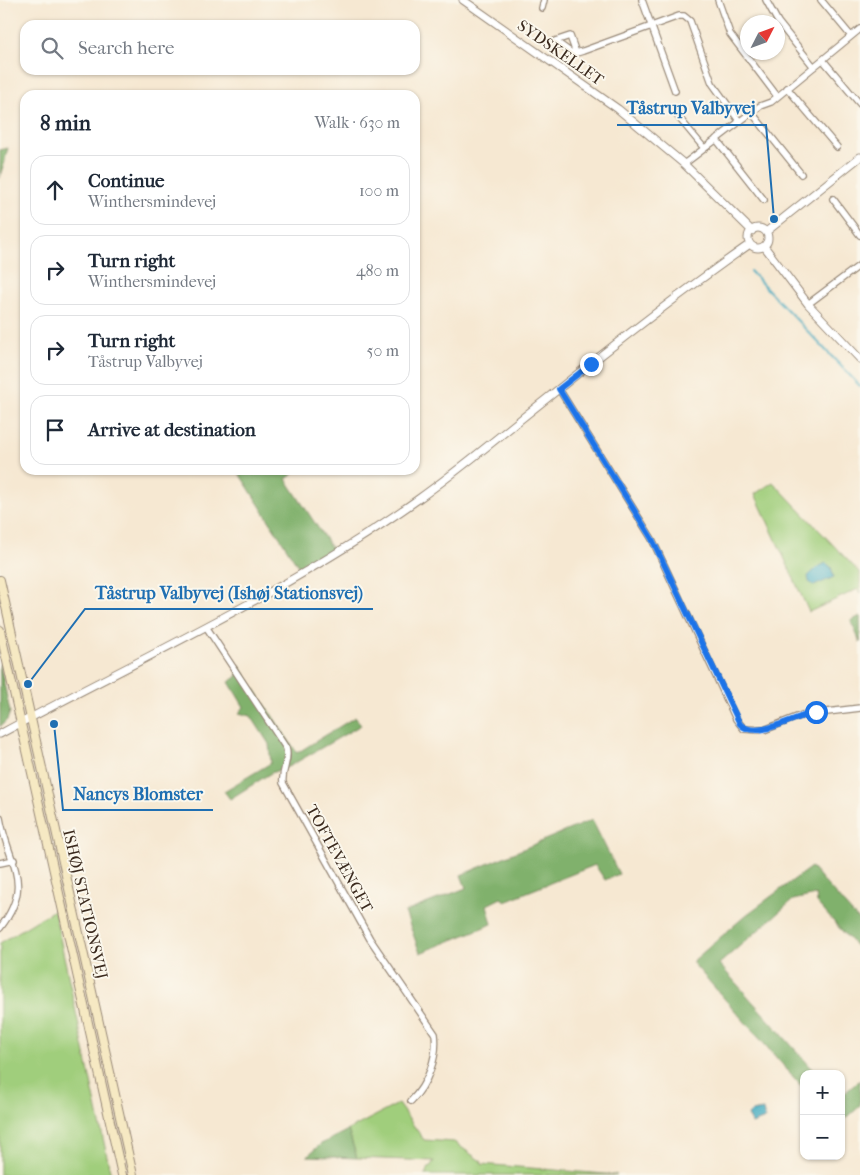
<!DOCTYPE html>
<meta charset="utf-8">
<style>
:root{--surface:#fff;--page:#f2f2f3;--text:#1f2937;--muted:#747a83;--line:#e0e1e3}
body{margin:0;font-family:"IM FELL French Canon",serif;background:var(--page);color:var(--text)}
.controls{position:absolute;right:15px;bottom:15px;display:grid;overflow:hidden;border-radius:10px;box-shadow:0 1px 4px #0004}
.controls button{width:45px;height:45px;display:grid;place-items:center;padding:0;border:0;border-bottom:1px solid var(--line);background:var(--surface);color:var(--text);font:25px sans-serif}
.compass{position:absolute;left:740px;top:15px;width:45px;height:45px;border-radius:50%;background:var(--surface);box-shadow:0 1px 4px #0004;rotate:48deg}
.stop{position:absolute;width:15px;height:15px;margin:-11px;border:4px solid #1a73e8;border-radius:50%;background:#fff}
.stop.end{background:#1a73e8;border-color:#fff;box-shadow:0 1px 5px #0008}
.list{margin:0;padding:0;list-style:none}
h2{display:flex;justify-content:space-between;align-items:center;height:65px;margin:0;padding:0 20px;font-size:21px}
h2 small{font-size:16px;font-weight:400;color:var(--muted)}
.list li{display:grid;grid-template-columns:32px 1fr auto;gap:15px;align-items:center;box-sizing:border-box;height:70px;margin:0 10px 10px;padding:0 10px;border:1px solid var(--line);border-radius:15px}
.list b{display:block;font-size:19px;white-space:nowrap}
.list p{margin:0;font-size:16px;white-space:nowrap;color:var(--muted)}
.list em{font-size:16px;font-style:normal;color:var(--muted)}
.icon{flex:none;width:28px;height:28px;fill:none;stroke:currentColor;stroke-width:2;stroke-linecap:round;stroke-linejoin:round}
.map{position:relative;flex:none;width:860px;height:1175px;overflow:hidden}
.search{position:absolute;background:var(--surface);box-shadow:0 1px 4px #0004;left:20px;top:20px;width:400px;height:55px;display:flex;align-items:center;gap:12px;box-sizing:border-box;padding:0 18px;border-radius:15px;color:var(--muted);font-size:19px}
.panel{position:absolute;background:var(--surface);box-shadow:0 1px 4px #0004;left:20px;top:90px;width:400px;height:385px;border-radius:15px}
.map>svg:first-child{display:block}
</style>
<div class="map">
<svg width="860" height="1175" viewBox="0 0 860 1175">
<rect width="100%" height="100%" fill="#fbf7ec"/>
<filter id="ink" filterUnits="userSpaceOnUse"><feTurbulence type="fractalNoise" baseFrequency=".02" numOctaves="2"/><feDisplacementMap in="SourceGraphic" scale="10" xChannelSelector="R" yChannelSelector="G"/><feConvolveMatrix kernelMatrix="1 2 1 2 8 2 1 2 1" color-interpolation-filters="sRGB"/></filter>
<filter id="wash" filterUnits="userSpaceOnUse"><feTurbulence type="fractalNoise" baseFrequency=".0096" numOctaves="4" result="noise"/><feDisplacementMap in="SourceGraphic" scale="20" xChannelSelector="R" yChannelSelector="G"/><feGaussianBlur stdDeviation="1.12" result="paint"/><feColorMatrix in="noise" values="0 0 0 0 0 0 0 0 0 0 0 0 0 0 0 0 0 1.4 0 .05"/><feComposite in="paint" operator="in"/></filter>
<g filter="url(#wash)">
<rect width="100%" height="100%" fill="#f6e8d2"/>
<path fill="#a0ce7c" stroke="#6e7c4d" d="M773 482 860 573V593L858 589 809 612 755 494Z
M54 910 111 1175H0V943Z
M398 1104 424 1140 454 1142 482 1162 481 1164 617 1175H424L434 1161 357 1158 348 1130Z"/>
<path fill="#80b16c" stroke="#5e6e45" d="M8 148 0 178V150Z
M237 470H299L286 479 332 549 300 569Z
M860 616V642L851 621Z
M0 664 10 712 7 720 0 727Z
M239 665 297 753 355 717 361 725 290 766 271 773 230 799 224 791 271 763 269 744 251 716 239 713 244 707 229 682 237 677Z
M592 820 619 874 605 880 595 865 505 901 501 898 487 905 492 924 420 953 405 912 466 888 461 875Z
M811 867 860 922V951L817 903 816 895 793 900 719 964 817 1074H804V1089L692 962 746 915Z
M860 1080V1106L841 1123V1096Z
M348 1130 357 1158 307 1156 321 1144Z"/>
<path fill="#41aac0" stroke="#3e6a6f" d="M826 563 831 567 834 577 814 586 809 582 808 576 818 567Z
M763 1110 765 1119 752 1124 748 1115 751 1112Z"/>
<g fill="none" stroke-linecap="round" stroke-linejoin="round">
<path stroke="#41aac0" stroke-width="2" d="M750 271 860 386"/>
</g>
</g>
<g filter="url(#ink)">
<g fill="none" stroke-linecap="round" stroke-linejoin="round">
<g stroke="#988978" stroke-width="8">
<path id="minor" d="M642 0 675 91
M718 0 730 34 777 96
M766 0 778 22 814 67
M821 0 851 36
M542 8 544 0
M576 53 570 36 555 41 573 54 583 51 679 16H684L690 21 712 83 740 122
M823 60 860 104
M787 88 837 147
M675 113 704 148
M752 113 801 174
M716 139 764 200
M684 164 760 106 771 102 860 29
M833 199 860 235
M808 304 860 265
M559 389 652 539 736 719 744 729 764 730 802 715 860 708
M207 628 286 748C290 761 281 770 283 783L370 939 435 1034C438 1058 427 1085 411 1101
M0 818C8 864 35 883 0 928
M0 863 14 860"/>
</g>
<g stroke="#988978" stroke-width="9">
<path id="tertiary" d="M463 0 618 109 684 164 752 231
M748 238a10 10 0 1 1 20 0a10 10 0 1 1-20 0Z
M766 232 860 157
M764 246 808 304 860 359
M0 734C141 658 286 593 417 500 461 469 503 433 545 400 612 346 680 293 750 244"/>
</g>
<g stroke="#988978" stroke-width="10">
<path id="secondary" d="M0 580 133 1175
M0 630 122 1175"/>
</g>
<use href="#minor" stroke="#fff" stroke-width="5.5"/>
<use href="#tertiary" stroke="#fff" stroke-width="7"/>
<use href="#secondary" stroke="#f6e9c3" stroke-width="8"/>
</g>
</g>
<g fill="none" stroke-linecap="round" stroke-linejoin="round" filter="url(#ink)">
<path stroke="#1a73e8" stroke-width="6" d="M591 364 559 389 652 539 740 724C755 741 796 716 816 712"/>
</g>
<g text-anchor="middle" stroke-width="4" stroke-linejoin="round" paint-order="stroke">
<g font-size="16" fill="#3b2a1e" stroke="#fbf7ec">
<text transform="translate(561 52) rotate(35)" y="6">SYDSKELLET</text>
<text transform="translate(340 858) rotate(61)" y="6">TOFTEVÆNGET</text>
<text transform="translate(86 904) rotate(77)" y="6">ISHØJ STATIONSVEJ</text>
</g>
</g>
<path fill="none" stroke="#1f6fb2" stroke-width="2" d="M774 219L766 125H617M28 684L85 609H373M54 724L63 810H213"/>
<g fill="#1f6fb2" stroke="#fbf7ec" stroke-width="2">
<circle cx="774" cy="219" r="5"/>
<circle cx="28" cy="684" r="5"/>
<circle cx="54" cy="724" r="5"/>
</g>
<g font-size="18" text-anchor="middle" font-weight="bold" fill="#1f6fb2" stroke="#fbf7ec" stroke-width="4" stroke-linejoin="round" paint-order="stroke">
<text x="691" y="114">Tåstrup Valbyvej</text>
<text x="229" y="599">Tåstrup Valbyvej (Ishøj Stationsvej)</text>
<text x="138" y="800">Nancys Blomster</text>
</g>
</svg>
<div class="controls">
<button>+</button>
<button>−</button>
</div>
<svg class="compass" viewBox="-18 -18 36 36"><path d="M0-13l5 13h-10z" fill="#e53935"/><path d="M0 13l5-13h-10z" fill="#747a83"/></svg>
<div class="stop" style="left:816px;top:712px"></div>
<div class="stop end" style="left:591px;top:364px"></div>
<div class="search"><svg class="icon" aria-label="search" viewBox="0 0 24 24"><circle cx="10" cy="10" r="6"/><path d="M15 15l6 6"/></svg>Search here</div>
<section class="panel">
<h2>8 min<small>Walk · 630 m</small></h2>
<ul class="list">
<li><svg class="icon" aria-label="ahead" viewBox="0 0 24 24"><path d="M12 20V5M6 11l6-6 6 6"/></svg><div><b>Continue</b><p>Winthersmindevej</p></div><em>100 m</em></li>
<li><svg class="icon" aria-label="right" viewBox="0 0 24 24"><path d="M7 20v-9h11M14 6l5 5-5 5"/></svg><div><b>Turn right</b><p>Winthersmindevej</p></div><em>480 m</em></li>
<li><svg class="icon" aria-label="right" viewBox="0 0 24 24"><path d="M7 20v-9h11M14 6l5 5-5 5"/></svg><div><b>Turn right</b><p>Tåstrup Valbyvej</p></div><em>50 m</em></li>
<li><svg class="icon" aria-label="arrive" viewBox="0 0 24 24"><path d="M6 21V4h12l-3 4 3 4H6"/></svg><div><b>Arrive at destination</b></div></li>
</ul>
</section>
</div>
